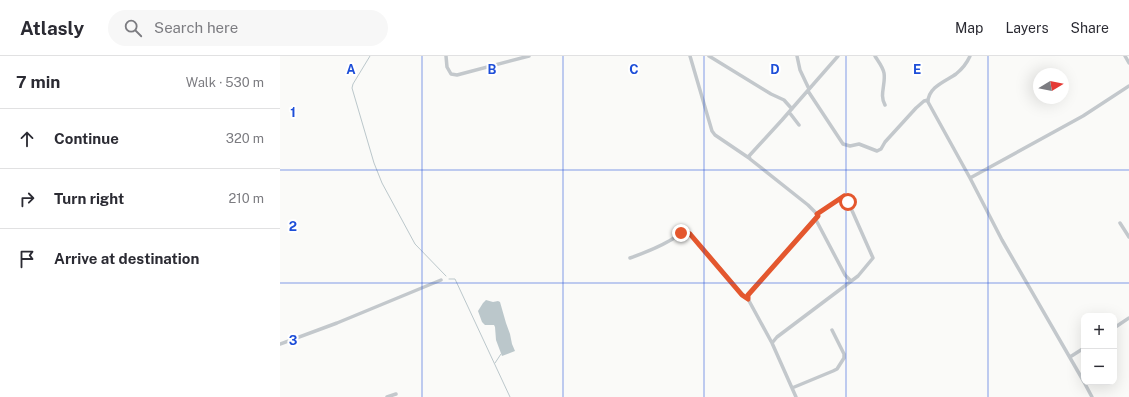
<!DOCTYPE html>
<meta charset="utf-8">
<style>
:root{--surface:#fff;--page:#f7f7f7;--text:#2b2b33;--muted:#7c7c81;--line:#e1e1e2}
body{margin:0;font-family:"Public Sans",sans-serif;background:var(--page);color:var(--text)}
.controls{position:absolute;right:12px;bottom:12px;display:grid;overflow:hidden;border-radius:8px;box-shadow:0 4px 16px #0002}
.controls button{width:36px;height:36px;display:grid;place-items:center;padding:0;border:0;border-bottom:1px solid var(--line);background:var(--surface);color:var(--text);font:20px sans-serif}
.compass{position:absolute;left:753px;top:12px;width:36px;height:36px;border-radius:50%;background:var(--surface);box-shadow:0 4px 16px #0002;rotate:80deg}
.stop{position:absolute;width:12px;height:12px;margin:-9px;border:3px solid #e4572e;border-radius:50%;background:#fff}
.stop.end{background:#e4572e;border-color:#fff;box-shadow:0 1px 4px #0008}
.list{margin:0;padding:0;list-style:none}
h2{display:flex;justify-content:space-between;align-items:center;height:52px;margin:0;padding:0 16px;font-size:17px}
h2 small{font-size:13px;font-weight:400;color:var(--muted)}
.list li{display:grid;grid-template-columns:26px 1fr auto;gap:12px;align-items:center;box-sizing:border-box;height:60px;padding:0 16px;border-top:1px solid var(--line)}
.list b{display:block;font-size:15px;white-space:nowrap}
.list em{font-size:13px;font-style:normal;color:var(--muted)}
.icon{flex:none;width:22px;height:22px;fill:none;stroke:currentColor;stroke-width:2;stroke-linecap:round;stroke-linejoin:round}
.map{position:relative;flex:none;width:849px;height:341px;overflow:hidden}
header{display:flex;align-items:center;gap:24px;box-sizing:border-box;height:56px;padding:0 20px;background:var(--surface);border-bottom:1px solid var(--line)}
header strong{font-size:19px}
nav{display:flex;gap:22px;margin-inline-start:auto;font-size:14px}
.search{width:280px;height:36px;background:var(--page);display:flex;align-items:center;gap:10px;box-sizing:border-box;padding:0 14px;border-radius:22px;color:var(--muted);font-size:15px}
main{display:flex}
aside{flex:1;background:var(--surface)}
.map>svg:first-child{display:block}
</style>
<header>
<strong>Atlasly</strong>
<div class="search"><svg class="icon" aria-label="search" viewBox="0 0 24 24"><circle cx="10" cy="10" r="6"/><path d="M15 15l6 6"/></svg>Search here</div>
<nav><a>Map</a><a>Layers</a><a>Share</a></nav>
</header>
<main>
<aside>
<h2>7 min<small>Walk · 530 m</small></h2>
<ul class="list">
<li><svg class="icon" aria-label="ahead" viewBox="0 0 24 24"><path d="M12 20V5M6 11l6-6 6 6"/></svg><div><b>Continue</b></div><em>320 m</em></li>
<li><svg class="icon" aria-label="right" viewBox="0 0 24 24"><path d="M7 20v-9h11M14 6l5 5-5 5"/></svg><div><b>Turn right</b></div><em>210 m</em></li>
<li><svg class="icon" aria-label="arrive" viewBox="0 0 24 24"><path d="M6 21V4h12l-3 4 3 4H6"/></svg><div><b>Arrive at destination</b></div></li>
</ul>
</aside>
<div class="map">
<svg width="849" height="341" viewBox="0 0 849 341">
<rect width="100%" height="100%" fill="#fafaf8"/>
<path fill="#bbc7cb" d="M206 244 213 246 218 245 220 246 226 267 230 278 232 288 235 295 222 300 216 284 215 271 214 269H205L202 266 198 255 203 247Z"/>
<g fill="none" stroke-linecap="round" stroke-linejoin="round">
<path stroke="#bbc7cb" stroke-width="1" d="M90 0 73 28 72 32 94 107 102 127 135 188 166 220
M169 223H175L230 341
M215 307 221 298"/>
<path stroke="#c3c8cc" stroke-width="3.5" d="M166 0 167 11 171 18 177 19 249 0
M410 0 432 75 435 79 469 102
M429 0 491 38 504 44 512 53
M517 0 520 14 529 33
M595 0C598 5 603 11 604 17 606 28 599 39 605 49
M690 0C687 7 682 13 676 18 666 25 648 31 648 46L690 122 722 184 804 326
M845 0 849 7
M528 35 563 88 570 90 579 88 597 95 601 93 605 86 636 52 644 45 648 44
M509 56 519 69
M690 122 803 60 849 30
M535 162 565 219 571 225
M840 167 849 181
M350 202C364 197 377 192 389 185 395 182 400 177 406 175L410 178 463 239 468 243
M834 272 849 262
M492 287 497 281 578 220 593 202 566 141 564 140 537 158
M0 288 57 267 161 224
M790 301 804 292
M804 326 812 341
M512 332 553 315 557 313 564 302V298L552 274
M107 341 116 338
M516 341 492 287 468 243V239L537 160V158L528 149 470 103 469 100 502 64 558 0"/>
</g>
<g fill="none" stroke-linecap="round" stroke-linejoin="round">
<path stroke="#e4572e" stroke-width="5" d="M401 177 406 176 410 178 462 239 468 243V239L538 160 537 158 564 140 568 146"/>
</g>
<path fill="none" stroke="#1d4ed8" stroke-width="1" stroke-opacity="0.55" d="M142 0V341M283 0V341M424 0V341M566 0V341M708 0V341M0 114H849M0 227H849"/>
<g font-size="13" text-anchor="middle" font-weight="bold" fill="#1d4ed8" stroke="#fff" stroke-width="4" stroke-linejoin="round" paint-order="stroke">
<text x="71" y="18">A</text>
<text x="212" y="18">B</text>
<text x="354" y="18">C</text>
<text x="495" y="18">D</text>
<text x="637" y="18">E</text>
<text x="13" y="61">1</text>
<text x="13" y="175">2</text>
<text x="13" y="289">3</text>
</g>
</svg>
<div class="controls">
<button>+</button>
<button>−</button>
</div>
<svg class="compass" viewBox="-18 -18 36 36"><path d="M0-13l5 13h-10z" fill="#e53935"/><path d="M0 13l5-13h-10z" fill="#7c7c81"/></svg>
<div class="stop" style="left:568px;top:146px"></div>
<div class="stop end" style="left:401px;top:177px"></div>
</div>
</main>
